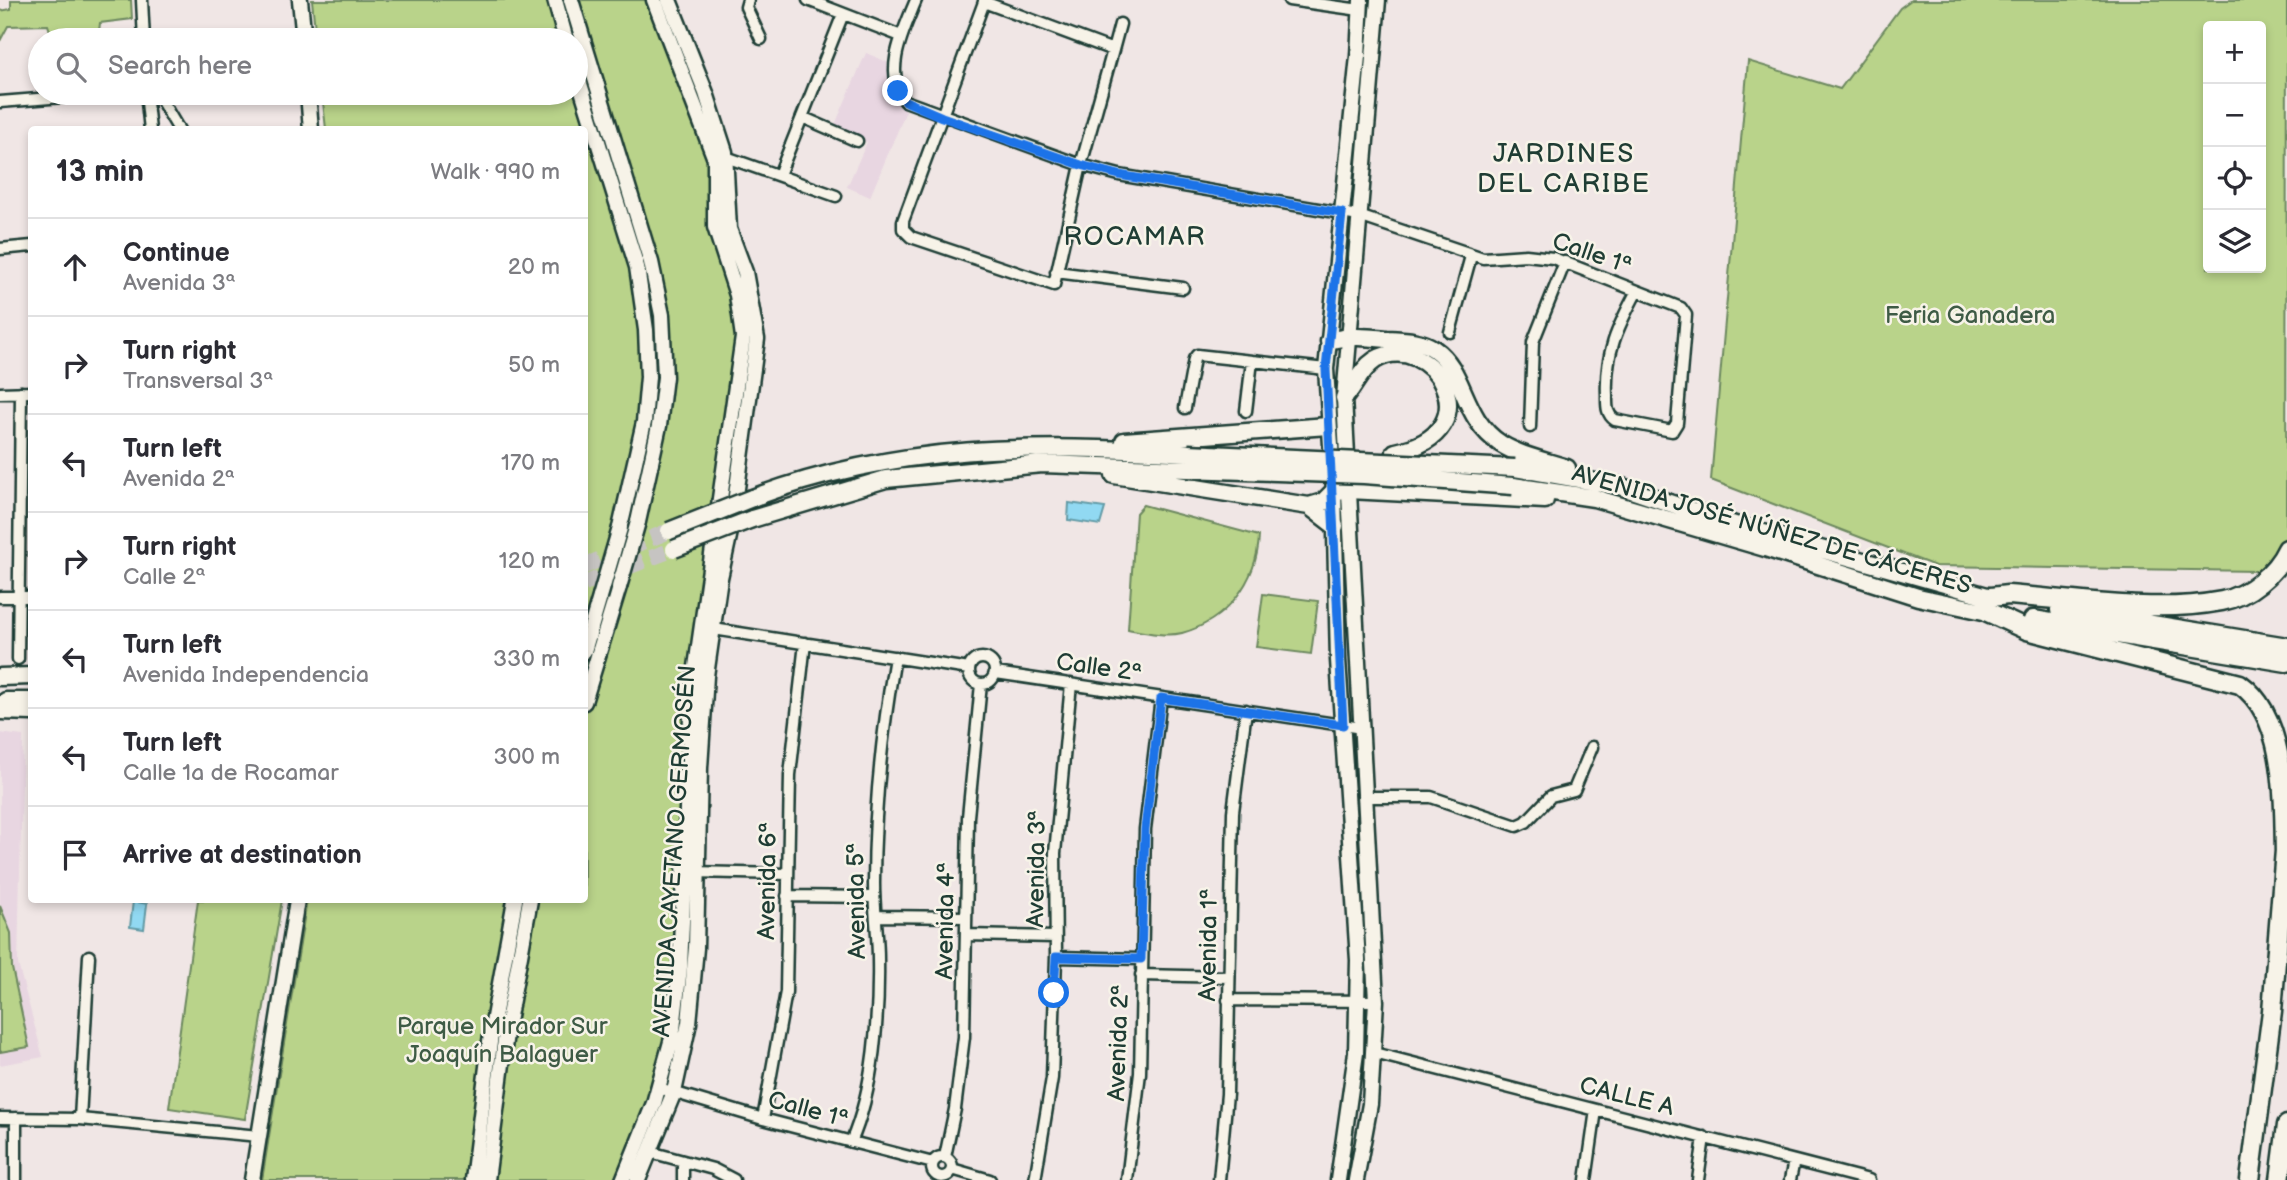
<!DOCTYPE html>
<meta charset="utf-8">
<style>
:root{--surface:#fff;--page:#f7f7f7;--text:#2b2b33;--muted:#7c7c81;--line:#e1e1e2}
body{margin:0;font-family:"Balsamiq Sans",sans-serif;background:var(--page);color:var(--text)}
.controls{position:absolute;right:21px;top:21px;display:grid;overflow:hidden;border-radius:7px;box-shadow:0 4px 10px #0003}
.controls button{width:63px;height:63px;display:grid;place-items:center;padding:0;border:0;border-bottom:2px solid var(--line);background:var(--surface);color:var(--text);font:35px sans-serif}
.stop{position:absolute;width:21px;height:21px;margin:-16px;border:5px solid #1a73e8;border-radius:50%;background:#fff}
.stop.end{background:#1a73e8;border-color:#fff;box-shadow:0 2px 7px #0008}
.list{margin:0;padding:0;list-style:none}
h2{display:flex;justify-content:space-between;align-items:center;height:91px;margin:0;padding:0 28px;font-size:30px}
h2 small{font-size:23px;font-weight:400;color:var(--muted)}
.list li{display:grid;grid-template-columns:46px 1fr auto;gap:21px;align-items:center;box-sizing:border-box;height:98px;padding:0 28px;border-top:2px solid var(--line)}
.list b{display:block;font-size:26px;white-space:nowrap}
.list p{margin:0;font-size:23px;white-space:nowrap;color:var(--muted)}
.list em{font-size:23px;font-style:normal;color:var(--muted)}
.icon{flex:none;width:38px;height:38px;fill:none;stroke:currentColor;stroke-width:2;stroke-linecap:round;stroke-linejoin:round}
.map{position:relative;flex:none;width:2287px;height:1180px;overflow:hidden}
.search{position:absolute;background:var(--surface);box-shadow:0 4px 10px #0003;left:28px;top:28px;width:560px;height:77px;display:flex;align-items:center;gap:18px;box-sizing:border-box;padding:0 24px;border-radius:38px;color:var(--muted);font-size:26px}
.panel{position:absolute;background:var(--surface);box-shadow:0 4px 10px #0003;left:28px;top:126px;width:560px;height:777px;border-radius:7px}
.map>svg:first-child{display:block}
</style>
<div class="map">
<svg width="2287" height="1180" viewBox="0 0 2287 1180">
<rect width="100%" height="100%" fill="#f0e6e5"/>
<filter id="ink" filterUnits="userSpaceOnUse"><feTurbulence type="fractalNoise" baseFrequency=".0143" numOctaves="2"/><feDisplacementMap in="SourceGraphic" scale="14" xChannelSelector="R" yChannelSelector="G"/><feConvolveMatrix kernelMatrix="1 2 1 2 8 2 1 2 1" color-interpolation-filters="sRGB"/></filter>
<g filter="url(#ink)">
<path fill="#e8d6e1" d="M866 53 887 62 892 93 906 111 870 197 847 187 867 142 834 127Z
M0 733 23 736 18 964 43 1057 0 1065Z"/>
<path fill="#b9d38a" stroke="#6c885f" stroke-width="2" fill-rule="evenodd" d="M11 0H131L132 19 100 23 98 40H53L48 25 8 26 0 41V11L11 9Z
M312 0H649L706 150 726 280 737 325 678 952 664 1061 621 1180H262L307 900H584V130L326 129 322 93H576V40H316Z
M1911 0H2287L2286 542 2258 571 1935 566 1711 480 1748 61 1840 89 1900 8ZM2208 26H2261V268H2208Z
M1143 505 1259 536C1257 582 1226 621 1182 633 1166 637 1144 632 1128 629L1136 513Z
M1263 594 1318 601 1311 654 1256 647Z
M198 900H282L245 1119 169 1108Z
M0 906 11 933 12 968 29 1047 0 1052Z"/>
<path fill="#91d9f2" stroke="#639ba6" stroke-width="2" d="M1069 503 1105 508 1100 525 1068 520Z
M133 901 147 904 144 929 130 927Z"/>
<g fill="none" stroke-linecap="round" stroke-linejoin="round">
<path stroke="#c6c4c2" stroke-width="16" stroke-dasharray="16 8" stroke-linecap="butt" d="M584 566 669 531
M584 584 674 549"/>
<g stroke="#1f3d34" stroke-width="15">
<path id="street" d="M142 0 144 40
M748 0 746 7 761 39
M808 0 901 36
M916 0C904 30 882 72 905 101L1081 165 1119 175 1359 216 1483 258 1526 255 1553 258 1681 308 1686 315 1677 423 1672 431 1615 420C1606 414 1607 405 1607 395 1605 353 1617 328 1637 291
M1289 0 1360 10
M984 2 1113 50 1081 165 1054 285 911 237 903 229V221L984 2V0
M1113 50 1120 24
M146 93 150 130
M152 93 160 98 179 130
M0 102 113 93
M802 117 857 141
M726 157 836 196
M779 175 843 14
M0 249 32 246
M1056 272 1183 288
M1450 332 1471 256
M0 393 32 392
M1185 408 1194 359 1197 355 1326 369
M1246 411 1252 361
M1530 427 1533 342 1565 262
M0 597H32
M707 628 969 669
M969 671a13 13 0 1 1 26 0a13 13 0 1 1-26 0Z
M18 659 21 392
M996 673 1362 728
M1368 797H1431L1517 826 1526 822 1551 796 1574 790 1592 747
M692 872 787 874
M787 896 874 897
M877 916 966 917
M966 935 1055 937
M1056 957 1141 959
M1141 975 1229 977
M1228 1000 1376 1001
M1374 1053 1869 1180
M659 1088 763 1119 933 1163
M0 1118 80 1119 259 1136
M80 1119 89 956
M763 1119 786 992 790 775 805 643
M851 1142C874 1090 879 1015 878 959 878 934 874 909 874 884 874 808 882 732 895 657
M650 1152 713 1169 734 1180
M932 1167a10 10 0 1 1 20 0a10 10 0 1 1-20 0Z
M945 1157 955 1109 964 1037 968 817 981 684
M683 1161V1180
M952 1169 990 1180
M16 1180V1118
M1035 1180 1052 1078 1056 957 1055 853 1071 684
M1127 1180 1140 1073 1145 829 1161 698
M1219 1180 1227 1094 1233 812 1246 710
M1586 1180 1596 1110
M1698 1180 1704 1137
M1790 1180 1794 1161"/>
</g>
<g stroke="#1f3d34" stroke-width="19">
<path id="secondary" d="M300 0 304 40
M555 0 566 40
M571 0 651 262 662 315 665 377 659 426 638 522
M576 71 637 267 646 330 648 377 644 422 620 528
M308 93 311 130
M584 651 600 597
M584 702 619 587
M252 1180 297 900
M473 1180 491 1034 515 900
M487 1180 506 1033 530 900
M623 1180 654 1103 672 1038 680 967 692 695 743 337 737 295 715 227V159L654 0
M638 1180 674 1092 689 1023 696 948 700 768 706 676 720 578 733 518 757 339 745 272 729 229 725 152 706 93 669 0
M1338 1180 1356 1053 1358 960 1338 660 1334 491 1326 369 1358 56 1361 0
M1356 1180 1370 1104 1376 1001 1344 398 1378 0"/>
</g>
<g stroke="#1f3d34" stroke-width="21">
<path id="primary" d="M1329 341C1349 335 1366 337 1387 339 1402 340 1421 340 1434 349 1466 371 1461 418 1501 444 1520 456 1546 461 1567 468
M1344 398C1355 386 1360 370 1375 360 1431 327 1496 433 1395 452
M1124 441 1328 426
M1515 468 1619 486 1735 525 1991 597
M1114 475 1309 506 1335 526
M1513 486 1594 498 1765 548 1918 597 1988 612
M752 498C899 443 1033 444 1188 453
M1309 506 1323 502 1334 491 1349 490 1545 500
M752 519 886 479 1042 464 1187 469
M0 677 32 676
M6 701H32
M0 711 32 712"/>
</g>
<g stroke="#1f3d34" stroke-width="23">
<path id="highway" d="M1991 597 2008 595C2078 600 2153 614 2222 601 2248 596 2276 573 2287 549
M2060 610 2287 647
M1988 612 2027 630 2240 684C2287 717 2284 802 2285 860
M2033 620 2287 662
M2250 1180 2272 1011 2285 850
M2280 1180 2287 1125"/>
</g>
<use href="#street" stroke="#f7f3e8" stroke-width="10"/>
<use href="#secondary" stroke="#f7f3e8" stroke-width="14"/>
<use href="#primary" stroke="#f7f3e8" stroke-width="16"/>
<use href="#highway" stroke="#f7f3e8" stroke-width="18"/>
<g stroke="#1f3d34" stroke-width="19" stroke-linecap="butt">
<path id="secondary-bridge" d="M619 587 638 522
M600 597 620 528"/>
</g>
<g stroke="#1f3d34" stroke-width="21" stroke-linecap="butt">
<path id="primary-bridge" d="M1188 453 1515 468
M1187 469 1364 475 1513 486
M669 531 752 498
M674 549 752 519"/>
</g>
<use href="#secondary-bridge" stroke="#f7f3e8" stroke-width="14"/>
<use href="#primary-bridge" stroke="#f7f3e8" stroke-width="16"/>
</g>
</g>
<g fill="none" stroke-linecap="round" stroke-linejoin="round" filter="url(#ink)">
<path stroke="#1a73e8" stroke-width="9" d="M898 91 905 101 942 117 1081 165 1119 175 1342 213 1326 369 1343 725 1161 698 1145 829 1141 959 1056 957 1054 993"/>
</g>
<g text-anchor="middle" stroke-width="5" stroke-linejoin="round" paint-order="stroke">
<g font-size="24" fill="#1f3d34" stroke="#f7f3e8">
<text transform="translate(1592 253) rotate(19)" y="8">Calle 1ª</text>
<text transform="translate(1772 529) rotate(16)" y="8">AVENIDA JOSÉ NÚÑEZ DE CÁCERES</text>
<text transform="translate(1099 667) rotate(8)" y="8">Calle 2ª</text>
<text transform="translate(674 851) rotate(-86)" y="8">AVENIDA CAYETANO GERMOSÉN</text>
<text transform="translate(1036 869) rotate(-89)" y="8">Avenida 3ª</text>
<text transform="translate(767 881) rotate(-89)" y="8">Avenida 6ª</text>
<text transform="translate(856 901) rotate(-91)" y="8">Avenida 5ª</text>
<text transform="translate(945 921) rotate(-89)" y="8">Avenida 4ª</text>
<text transform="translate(1208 945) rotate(-89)" y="8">Avenida 1ª</text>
<text transform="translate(1118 1043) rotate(-88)" y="8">Avenida 2ª</text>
<text transform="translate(1627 1096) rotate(14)" y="8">CALLE A</text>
<text transform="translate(808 1109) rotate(15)" y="8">Calle 1ª</text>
</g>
<g font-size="24" fill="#3e5b45" stroke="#f7f3e8">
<text x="1970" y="323">Feria Ganadera</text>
<text x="502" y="1034">Parque Mirador Sur<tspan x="502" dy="28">Joaquín Balaguer</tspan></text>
</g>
<g font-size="26" letter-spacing="2" fill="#1f3d34" stroke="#f7f3e8">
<text x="1564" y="162">JARDINES<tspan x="1564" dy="30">DEL CARIBE</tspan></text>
<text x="1135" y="245">ROCAMAR</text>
</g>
</g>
</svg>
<div class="controls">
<button>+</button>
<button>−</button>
<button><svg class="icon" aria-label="locate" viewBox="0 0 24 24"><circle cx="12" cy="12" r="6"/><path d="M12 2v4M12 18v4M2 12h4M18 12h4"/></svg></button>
<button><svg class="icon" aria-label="layers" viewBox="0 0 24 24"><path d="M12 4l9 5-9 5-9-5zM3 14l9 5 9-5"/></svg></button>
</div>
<div class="stop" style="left:1054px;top:993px"></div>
<div class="stop end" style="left:898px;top:91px"></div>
<div class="search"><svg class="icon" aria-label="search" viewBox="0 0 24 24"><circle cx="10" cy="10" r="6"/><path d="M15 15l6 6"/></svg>Search here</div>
<section class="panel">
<h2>13 min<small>Walk · 990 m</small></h2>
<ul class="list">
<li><svg class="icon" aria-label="ahead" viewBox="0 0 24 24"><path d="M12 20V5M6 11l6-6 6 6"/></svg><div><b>Continue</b><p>Avenida 3ª</p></div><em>20 m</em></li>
<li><svg class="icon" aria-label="right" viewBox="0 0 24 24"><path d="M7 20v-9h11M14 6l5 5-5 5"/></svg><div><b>Turn right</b><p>Transversal 3ª</p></div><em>50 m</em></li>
<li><svg class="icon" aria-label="left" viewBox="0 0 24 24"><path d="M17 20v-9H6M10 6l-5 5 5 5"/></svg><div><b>Turn left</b><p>Avenida 2ª</p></div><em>170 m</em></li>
<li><svg class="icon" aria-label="right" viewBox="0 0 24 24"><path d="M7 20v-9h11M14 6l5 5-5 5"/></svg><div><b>Turn right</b><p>Calle 2ª</p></div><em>120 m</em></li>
<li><svg class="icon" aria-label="left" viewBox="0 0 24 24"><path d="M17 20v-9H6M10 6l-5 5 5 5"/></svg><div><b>Turn left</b><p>Avenida Independencia</p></div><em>330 m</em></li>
<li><svg class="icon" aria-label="left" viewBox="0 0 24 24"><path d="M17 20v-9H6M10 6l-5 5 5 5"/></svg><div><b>Turn left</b><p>Calle 1a de Rocamar</p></div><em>300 m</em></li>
<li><svg class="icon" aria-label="arrive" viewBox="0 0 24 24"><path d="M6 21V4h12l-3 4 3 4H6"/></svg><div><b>Arrive at destination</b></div></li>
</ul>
</section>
</div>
